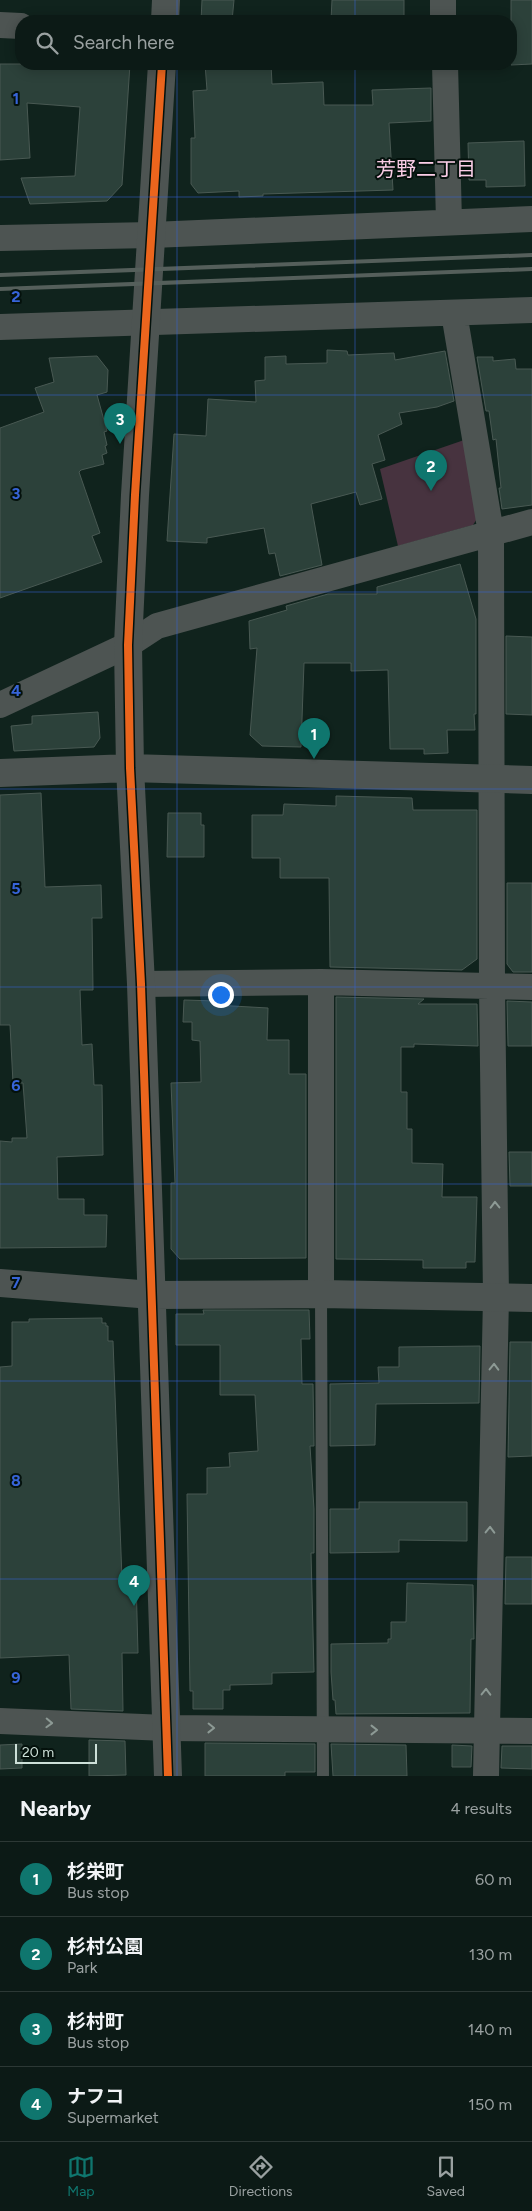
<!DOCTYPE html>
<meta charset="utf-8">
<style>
:root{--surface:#0c1a16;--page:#15231f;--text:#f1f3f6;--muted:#9aa1a1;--line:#2c3835;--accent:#0f766e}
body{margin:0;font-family:Figtree,"Noto Sans JP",sans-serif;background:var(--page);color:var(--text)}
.scale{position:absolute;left:15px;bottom:12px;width:82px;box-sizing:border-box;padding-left:5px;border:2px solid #cde0d8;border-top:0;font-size:14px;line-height:18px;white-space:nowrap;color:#cde0d8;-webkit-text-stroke:4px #04110c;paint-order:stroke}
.you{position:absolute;left:220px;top:994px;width:18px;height:18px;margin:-12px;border:4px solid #fff;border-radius:50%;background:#1a73e8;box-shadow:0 0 0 8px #1a73e833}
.badge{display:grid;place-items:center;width:32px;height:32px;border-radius:50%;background:var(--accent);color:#fff;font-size:16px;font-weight:700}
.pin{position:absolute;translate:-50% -41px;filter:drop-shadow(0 1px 2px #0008)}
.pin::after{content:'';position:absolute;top:26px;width:18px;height:15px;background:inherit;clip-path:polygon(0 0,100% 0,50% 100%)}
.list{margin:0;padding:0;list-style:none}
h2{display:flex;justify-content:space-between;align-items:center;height:65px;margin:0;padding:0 20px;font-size:21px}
h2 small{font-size:16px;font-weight:400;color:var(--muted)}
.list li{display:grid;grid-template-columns:32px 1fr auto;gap:15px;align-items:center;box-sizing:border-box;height:75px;padding:0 20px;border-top:1px solid var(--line)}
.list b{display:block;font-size:19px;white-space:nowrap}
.list p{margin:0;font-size:16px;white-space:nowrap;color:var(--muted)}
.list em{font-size:16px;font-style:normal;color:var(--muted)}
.icon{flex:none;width:28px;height:28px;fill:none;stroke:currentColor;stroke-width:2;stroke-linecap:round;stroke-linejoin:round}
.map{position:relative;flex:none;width:532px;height:1776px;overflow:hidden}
.search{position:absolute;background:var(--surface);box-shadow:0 2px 12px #0003;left:15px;right:15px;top:15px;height:55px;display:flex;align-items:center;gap:12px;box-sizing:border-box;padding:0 18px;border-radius:20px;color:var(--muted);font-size:19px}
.sheet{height:365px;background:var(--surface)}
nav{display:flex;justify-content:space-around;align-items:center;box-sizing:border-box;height:70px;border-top:1px solid var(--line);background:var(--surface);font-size:14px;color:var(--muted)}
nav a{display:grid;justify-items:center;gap:2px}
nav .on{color:var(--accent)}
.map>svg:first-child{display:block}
</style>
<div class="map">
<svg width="532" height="1776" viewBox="0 0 532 1776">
<rect width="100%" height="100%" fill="#10231d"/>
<path fill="#47333f" d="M467 439 480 514 473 525 398 546 380 469Z"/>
<path fill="#2c413a" stroke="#495953" d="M202 0H234L232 21H201Z
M332 0H404V21L331 20Z
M511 0H532V64L511 65Z
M0 64H130L122 185 107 201 30 204 21 178 75 176 80 107 27 103 30 158 0 160Z
M205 64H271L272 84 323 82 324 105H373L372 90 431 88V121L389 123 393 190 263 194V196L239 197V191L198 193 191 184V138H195L193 91 207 90Z
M524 141 525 186 486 187V180H469L468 143Z
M327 350 347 351 348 355 394 353 395 360 445 351 454 401 437 407 399 413 402 424 378 435 385 460 372 464 382 499 360 505 356 492 311 504 322 565 280 576 275 553 269 554 264 528 207 538V543L167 541 174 434 206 436 208 399 256 402 255 381 265 380V357L286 356V364L327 363Z
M97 356 108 370 107 392 97 395 107 431 104 432 107 445 105 446 107 453 102 455 104 464 81 470 79 472 100 533 92 536 102 562 0 598V428L44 412 35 388 54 382 49 358Z
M477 357H493V361L515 359 516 369H532V505L502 509 499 488H501L496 439 493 440 489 411H486Z
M460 564 476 619V714H474L475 730H447L448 753 424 754V749H390L388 670 351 671V663H304L301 747 262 746 250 735 257 648 250 649 249 621 287 610 286 606 328 594H377V587Z
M506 636 532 637V715L506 714Z
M98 712 100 738 94 747 14 751 11 726 32 724V716Z
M41 793 45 887 101 885 102 918H92L93 990H80L82 1045 92 1044 94 1085H102L103 1155 57 1157 58 1199H84V1215H107L106 1247 0 1248V1141L12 1142V1138H27L23 1083H13L10 1025H0V795Z
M336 796 412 798 413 810H477V959L462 970 330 967 329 878H280V858H252V815H283L284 804 336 806Z
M168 813H201V825H204V857H167Z
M507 883H532V972H513L507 964Z
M336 997 424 999 418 1004H477L478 1046 414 1044V1047H401V1092H407V1129H412V1163L443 1164 442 1197H477L475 1262H466V1268H423V1260L336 1259Z
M184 1000 216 1001 215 1005 268 1008 267 1040H289V1074H306V1258L180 1259 171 1249V1183H175L171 1083 201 1082 200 1041 192 1040V1022H183Z
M507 1001 532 1002V1046H508Z
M509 1152H532V1186H510Z
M203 1310H309L310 1339H301L302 1384H313L314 1446H310L314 1509V1553H311L314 1672 272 1673V1684L230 1685V1690H223V1709H193V1691H190L187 1494H207V1468L230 1467 229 1453 258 1451 255 1395H220V1345H176V1314H204Z
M102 1318V1323H106V1326H108V1341H113L122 1579H136L138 1653H122L123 1711 71 1709 69 1655 0 1658V1367L12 1366V1322H29V1319Z
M510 1342H532V1456L508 1457Z
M480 1346 479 1403 376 1404 375 1445 330 1446V1384L379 1383 378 1367H399V1347Z
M359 1502H467V1541L399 1540V1552L330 1553V1509H359Z
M506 1557H532V1604H505Z
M407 1583 473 1585 474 1639H471L470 1713 336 1714 335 1700H333L331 1672V1644L388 1643V1639H391V1622H406Z
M89 1740 125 1741 126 1775 89 1776Z
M205 1743 315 1744V1772H285V1776H205Z
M22 1744V1768L0 1769V1745Z
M331 1744 406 1745 407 1776H333Z
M452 1745 472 1746 471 1767H452Z
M502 1746H532V1769L501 1768Z"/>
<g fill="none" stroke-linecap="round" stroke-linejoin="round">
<path stroke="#4d5452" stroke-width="12" d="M321 1294 323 1776"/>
<path stroke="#4d5452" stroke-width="26" d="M443 0V21
M0 25 21 26
M445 64 449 222
M0 238 152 235 532 219
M454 313 491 533 492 987 496 1297 486 1776
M0 327 532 310
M0 705 128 645 157 626 532 522
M321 982V1294
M141 984 321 982 532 987
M0 1721 166 1728 532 1731"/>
<path stroke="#4d5452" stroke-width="28" d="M165 21 166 0
M162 64 135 495 128 645 130 768 141 984 168 1776
M0 773 130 768 532 780
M0 1283 152 1295 321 1294 532 1298"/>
<path stroke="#555f5b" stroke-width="4" d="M0 275 532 255
M0 289 532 269"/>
<g stroke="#04110c" stroke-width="11">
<path id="cycleway" d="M162 64 135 495 128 645 130 768 141 984 168 1776"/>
</g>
<use href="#cycleway" stroke="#eb651d" stroke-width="8"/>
</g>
<defs><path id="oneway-chevron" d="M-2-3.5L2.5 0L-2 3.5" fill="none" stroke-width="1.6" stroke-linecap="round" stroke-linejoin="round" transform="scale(1.25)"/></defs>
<g stroke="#8d9a95">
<use href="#oneway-chevron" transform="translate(495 1205) rotate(-91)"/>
<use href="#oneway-chevron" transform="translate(494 1367) rotate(-89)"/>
<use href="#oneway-chevron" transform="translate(490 1530) rotate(-89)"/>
<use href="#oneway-chevron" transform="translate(486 1692) rotate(-89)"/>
<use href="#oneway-chevron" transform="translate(49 1723) rotate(2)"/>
<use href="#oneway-chevron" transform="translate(211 1728) rotate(1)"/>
<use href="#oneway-chevron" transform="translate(374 1730)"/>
</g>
<path fill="none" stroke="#3764d8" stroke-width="1" stroke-opacity="0.55" d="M177 0V21M355 0V21M177 64V1776M355 64V1776M0 197H532M0 395H532M0 592H532M0 789H532M0 987H532M0 1184H532M0 1381H532M0 1579H532"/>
<g text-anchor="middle" stroke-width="4" stroke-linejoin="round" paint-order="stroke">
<g font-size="20" fill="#facde6" stroke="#04110c">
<text x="426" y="176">芳野二丁目</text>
</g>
</g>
<g font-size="16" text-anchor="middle" font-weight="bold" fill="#3764d8" stroke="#04110c" stroke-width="4" stroke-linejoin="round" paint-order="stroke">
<text x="16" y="104">1</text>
<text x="16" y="302">2</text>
<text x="16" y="499">3</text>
<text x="16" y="696">4</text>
<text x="16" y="894">5</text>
<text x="16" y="1091">6</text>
<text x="16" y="1288">7</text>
<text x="16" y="1486">8</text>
<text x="16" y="1683">9</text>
</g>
</svg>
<div class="scale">20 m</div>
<div class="you"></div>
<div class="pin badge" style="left:314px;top:759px">1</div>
<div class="pin badge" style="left:431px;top:491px">2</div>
<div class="pin badge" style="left:120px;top:444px">3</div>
<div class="pin badge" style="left:134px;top:1606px">4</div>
<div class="search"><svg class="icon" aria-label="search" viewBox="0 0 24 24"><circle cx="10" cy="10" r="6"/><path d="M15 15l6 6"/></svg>Search here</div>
</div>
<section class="sheet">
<h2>Nearby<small>4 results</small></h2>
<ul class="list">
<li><span class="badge">1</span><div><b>杉栄町</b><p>Bus stop</p></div><em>60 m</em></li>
<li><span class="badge">2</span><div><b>杉村公園</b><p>Park</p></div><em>130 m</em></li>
<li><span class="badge">3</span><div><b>杉村町</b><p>Bus stop</p></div><em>140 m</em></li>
<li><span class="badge">4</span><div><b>ナフコ</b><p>Supermarket</p></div><em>150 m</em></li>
</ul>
</section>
<nav>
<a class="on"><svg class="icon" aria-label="map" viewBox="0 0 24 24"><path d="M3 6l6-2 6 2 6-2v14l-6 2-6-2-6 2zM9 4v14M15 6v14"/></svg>Map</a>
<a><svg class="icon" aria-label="directions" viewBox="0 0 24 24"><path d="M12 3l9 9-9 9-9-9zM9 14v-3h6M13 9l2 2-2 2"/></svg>Directions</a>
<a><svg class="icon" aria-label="saved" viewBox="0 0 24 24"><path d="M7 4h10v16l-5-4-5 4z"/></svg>Saved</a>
</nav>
